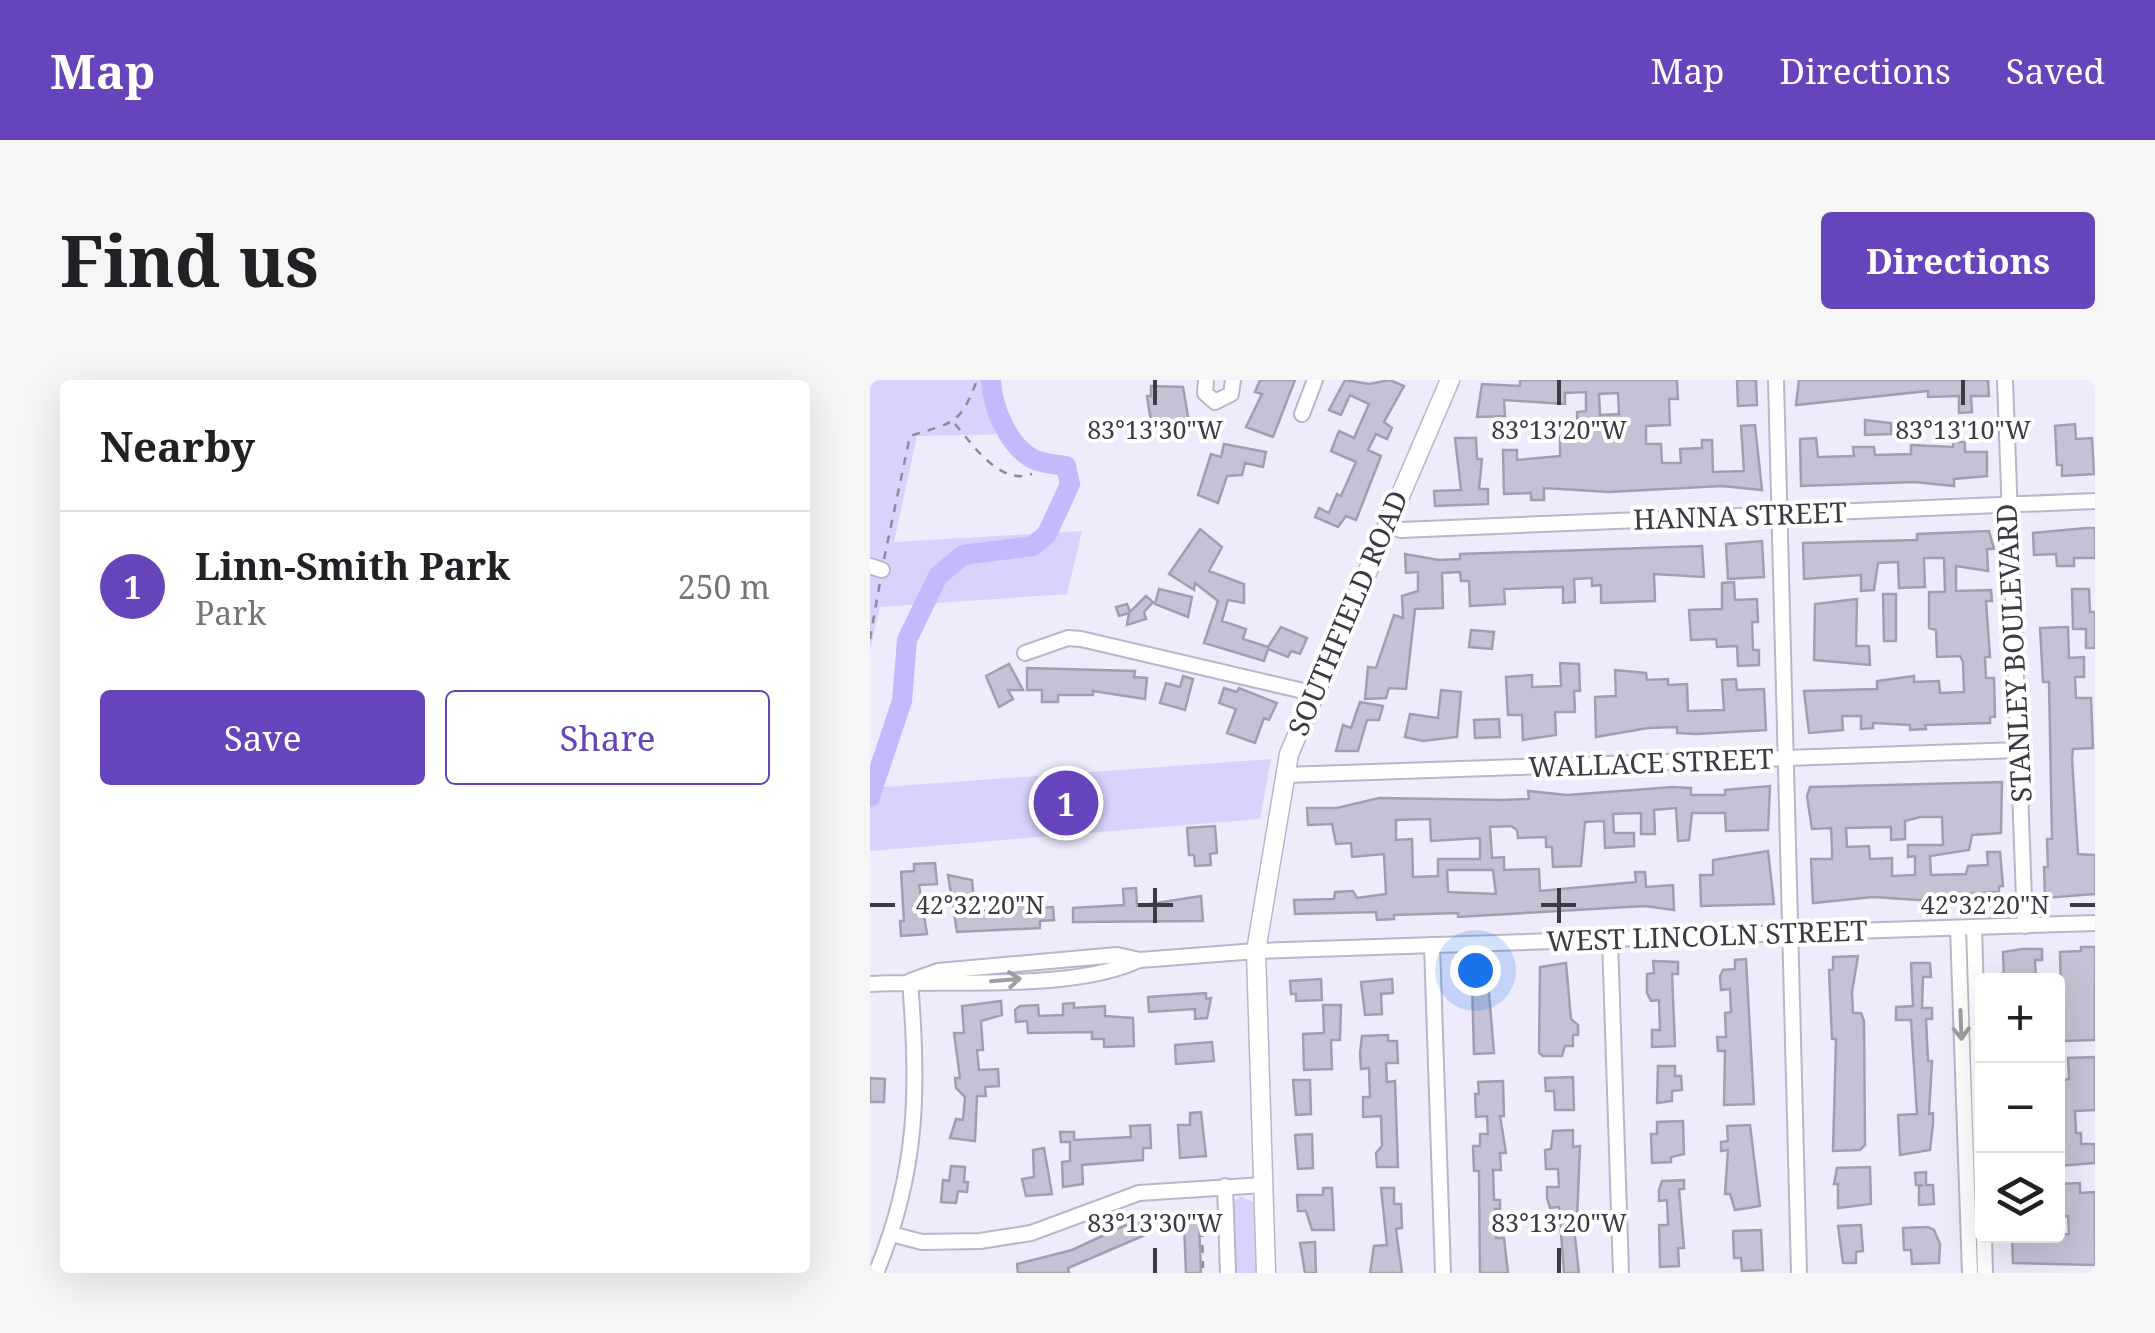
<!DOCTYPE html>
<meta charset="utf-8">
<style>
:root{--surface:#fff;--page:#f6f6f6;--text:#202124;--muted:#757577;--line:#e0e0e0;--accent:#6744bc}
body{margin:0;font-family:"Noto Serif",serif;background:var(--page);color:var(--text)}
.controls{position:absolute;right:30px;bottom:30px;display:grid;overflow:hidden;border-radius:10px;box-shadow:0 10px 40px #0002}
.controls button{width:90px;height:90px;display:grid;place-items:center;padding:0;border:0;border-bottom:2px solid var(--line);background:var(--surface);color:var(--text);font:50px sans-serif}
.you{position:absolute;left:605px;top:590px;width:35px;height:35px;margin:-25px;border:8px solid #fff;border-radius:50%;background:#1a73e8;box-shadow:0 0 0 15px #1a73e833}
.badge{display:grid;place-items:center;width:65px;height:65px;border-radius:50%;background:var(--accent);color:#fff;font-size:32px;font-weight:700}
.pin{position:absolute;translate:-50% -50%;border:5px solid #fff;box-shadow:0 2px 10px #0006}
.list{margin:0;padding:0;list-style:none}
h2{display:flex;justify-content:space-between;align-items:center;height:130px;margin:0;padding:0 40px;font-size:42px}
h2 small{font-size:32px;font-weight:400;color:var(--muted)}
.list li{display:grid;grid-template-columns:65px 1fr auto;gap:30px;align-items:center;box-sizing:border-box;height:150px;padding:0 40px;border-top:2px solid var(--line)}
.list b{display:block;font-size:38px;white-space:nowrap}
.list p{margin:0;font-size:32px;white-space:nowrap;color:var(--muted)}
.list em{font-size:32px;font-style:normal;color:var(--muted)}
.actions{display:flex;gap:20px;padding:30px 40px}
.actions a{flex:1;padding:22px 0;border:2px solid var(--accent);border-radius:10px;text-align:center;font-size:35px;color:var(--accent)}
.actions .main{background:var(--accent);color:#fff}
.icon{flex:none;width:55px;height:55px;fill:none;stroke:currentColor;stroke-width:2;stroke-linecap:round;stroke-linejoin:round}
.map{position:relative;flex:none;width:1225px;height:893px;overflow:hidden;border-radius:10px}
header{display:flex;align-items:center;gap:60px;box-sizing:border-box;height:140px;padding:0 50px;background:var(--accent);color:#fff}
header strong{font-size:48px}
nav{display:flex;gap:55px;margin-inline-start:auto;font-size:35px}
.intro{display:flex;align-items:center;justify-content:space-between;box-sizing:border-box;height:240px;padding:0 60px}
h1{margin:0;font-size:70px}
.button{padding:25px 45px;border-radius:10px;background:var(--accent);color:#fff;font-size:35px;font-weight:700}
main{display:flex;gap:60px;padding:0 60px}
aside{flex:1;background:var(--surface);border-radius:10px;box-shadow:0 10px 40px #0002}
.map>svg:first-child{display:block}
</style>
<header>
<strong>Map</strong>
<nav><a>Map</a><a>Directions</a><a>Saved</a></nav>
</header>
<div class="intro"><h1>Find us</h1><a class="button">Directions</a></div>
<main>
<aside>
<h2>Nearby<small></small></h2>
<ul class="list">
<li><span class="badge">1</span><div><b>Linn-Smith Park</b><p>Park</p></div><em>250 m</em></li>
</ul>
<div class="actions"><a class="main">Save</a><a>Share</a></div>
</aside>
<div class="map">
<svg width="1225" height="893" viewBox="0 0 1225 893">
<rect width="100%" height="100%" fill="#eeecfc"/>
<path fill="#d8d2fc" d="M0 0H122L131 41 143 54 47 56 24 162 212 151 197 214 10 227 0 271Z
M401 379 390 439 0 471V408Z
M370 816 388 824 390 893H365L363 822Z"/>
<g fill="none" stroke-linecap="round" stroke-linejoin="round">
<path stroke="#c4b9fc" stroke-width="20" d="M0 417 32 321 37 260 68 196 93 175 163 166 177 154 200 104 196 86C185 84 173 84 163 79 138 66 122 26 121 0"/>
</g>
<path fill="#c5c2d6" stroke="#a19eb2" stroke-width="2.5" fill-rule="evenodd" d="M390 0H425L403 57 376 47 392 14 385 12Z
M475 0 499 4 520 0 534 6 514 42 522 48 517 59 506 54 498 70 511 76 486 140 476 136 468 147 445 137 449 128 459 133 467 114 471 116 486 82 461 71 469 51 484 58 499 24 480 15 471 35 459 30Z
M650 0H807L808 19H799L800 45 776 46V64H791L792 83H811L810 69 832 68V60H842L843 92 874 91 871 46 885 45 892 110 852 106 739 112 674 108V120H661V113L634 114 633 70H647V80L690 76V56H708L707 32 716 31V12L695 13V24L634 20 635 36 607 37 612 4 650 6ZM748 13 749 34 730 35 729 14Z
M867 0H886L887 25 868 26Z
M929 0H1118L1119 16H1101L1102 32 1089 33V16L1058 17V11L926 25Z
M281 6 313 7 319 42H281L277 16H281Z
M995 40 1021 43V54L995 55Z
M1205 44 1206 59 1222 58 1224 94 1192 96V85H1187L1185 46Z
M585 58H606L607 79H612L609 109H618V124L565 126 564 111 591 110Z
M946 58 948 77 984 76 983 67H1004L1005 75 1041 74V65L1083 67V62H1095V72H1117V96L1084 99V106L1045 102 931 106 930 59Z
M354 64 396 72 393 87 375 83 372 95 357 96 348 123 328 115 341 74 351 77Z
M1216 148H1225V178H1204V186H1187L1186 174 1164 175 1163 153Z
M330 149 352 167 339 191 374 204V223L358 220 352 241 376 249 373 259 398 267 411 247 437 258 430 274 421 271 418 277 398 269 394 281 334 263 348 221 325 203 324 210 299 194Z
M1119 151 1124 169H1117L1118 191 1086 186V211L1121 210 1122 221H1116L1120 277H1115L1116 298H1124L1125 337H1120V343L1055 345 1056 349 1040 350V345L1003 343V348L991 349V336H972L973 350 939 353 934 311 1007 309V301L1044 296V302L1069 301 1070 313 1094 312 1093 282 1090 276 1067 277 1066 250 1059 248V212H1075L1074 178H1054L1055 207 1029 208 1028 182 1008 183 1004 210 991 211V195L934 199 933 163 1047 160V154Z
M892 161 894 197 858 199 856 164Z
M832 166 834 197 784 194 785 221 731 223V205L722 206V198L704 199 705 222 693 223V207L634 209 635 224 600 226 599 201H591L590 192 572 193 573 228 545 229 536 309 519 308 516 318 495 319 498 287 506 288 524 235 533 238 532 216 548 211V192L536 193 535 174 569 180 590 179V174Z
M864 202 865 220 887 219 888 242H882L883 270H889V285L868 286 867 266 847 267 846 259 821 260 819 230 852 229V203Z
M289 209 322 217 318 237 285 224Z
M1202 209H1219L1220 232H1225V268H1216V249H1203Z
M1013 214H1026V261H1014Z
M276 216 283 222 274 232 276 239 257 245 259 233 249 236 246 227 257 224 260 232Z
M987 219 986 266H999L1000 285 944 280 945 224Z
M1198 247 1199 278 1214 277V297H1205L1206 318H1221L1223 368 1203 369 1202 378 1208 474 1225 475V514L1175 518 1174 487H1178L1177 459H1182L1179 302H1173L1170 248Z
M601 250 624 252 622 269 599 267Z
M690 283 709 284 710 311H704L705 332H685L686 355 653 360 652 335H638L636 297 662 295V307L691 306Z
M139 284 153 310H138L143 319 129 327 116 296Z
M157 288 265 291 264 297 277 298 275 319 223 311V315H188V322H172V310H157Z
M745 290 776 293 777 300 798 299V305L817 304 818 331 854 330 852 300 866 299 867 310 894 309 896 350 826 354 807 353V347L778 348 726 357 725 317 746 316Z
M313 296 323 299 315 330 290 323 296 303 310 307Z
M354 308 367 312 369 308 407 323 399 340 394 338 385 363 357 353 366 329 349 323Z
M571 310 591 312 587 357 553 361 535 357 540 334 568 338Z
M490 322 513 326 509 340H497L488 371H466L473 345 481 348Z
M629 339 630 357 605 358 604 340Z
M1132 402 1131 453 1102 455 1099 470 1060 476 1061 495 1096 494 1098 486 1118 485 1117 472H1130L1133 506H1129V512L1061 516 1062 521 1003 517 943 523 941 479H962V467L961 448 942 449 937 416 940 407ZM1050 437H1072L1073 465H1038V477L1045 476V495L1022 496V478L1000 479 999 466 977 467 976 448 1021 447V460L1035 459V441Z
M900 406 898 450 856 451 855 433H822L819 460 808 461 806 428 784 430 785 454H771V433L743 434 744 453H764V466L735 468 734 441 715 442 711 486 683 487 682 467H676V457L648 458 647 450 641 446 620 447 622 478 634 477V490L669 489 670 511 766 502 765 492H775L776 507 803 505 804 530 775 526 588 537V533L524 535V539L507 540 506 532 425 534 424 520 464 519 465 512 483 511 487 518 516 514 514 474 482 477 481 463 466 464 462 444 438 445 437 428H467L509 418 632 420 659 419 658 411 697 415 803 407 821 408V415H855V410ZM560 439 561 461 610 458V479H568V496L543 497 542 459 526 460V440ZM577 490H623L626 514 578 512Z
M345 446 347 473 340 474 341 485 325 486 324 475H319L317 448Z
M898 471 904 524 831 526 830 495H843V480Z
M65 483 67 504 49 505 57 554 31 556 30 541H34L31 492 44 491V484Z
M78 495 102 500 105 532 168 522 169 528 183 527 184 540 170 541V548L87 552Z
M266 508 267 526 331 516 333 541 203 542V528L254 525 253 509Z
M1211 567H1225V660L1192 661 1190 572 1211 571Z
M1152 569H1172V580H1165L1166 600H1134L1133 572Z
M988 576 982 612 983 633H991L994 641 995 765 990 770 963 771 966 659H962L959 590H963V577Z
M876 579 884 724 854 725 855 671H848L847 657H856L855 633 861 632 860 609 851 610 850 596 853 590 865 589V580Z
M783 581 808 582V594H802L805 666 782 667V650H790L789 620 781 621 777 613V594L784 593Z
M696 583 701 639 708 645V655H703V666H695L692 676H673L669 673 670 587Z
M1041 583H1060L1061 597H1053L1052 628H1062V639H1056L1058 681H1062L1059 734 1063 733V744L1060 770 1030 775 1028 735 1047 734 1041 640H1026V627L1043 626Z
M451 599 452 620 426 621V614H421L420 601Z
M522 599 523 613 511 614 512 634 495 635 491 602Z
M618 601 624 673 604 674 602 602Z
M336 613V619L341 618 337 638 325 639V629L279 632 278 617Z
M131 621 132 635 111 641 113 670H107L109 690 128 689 129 706 115 707 116 716H107L105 761 80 758 86 739 93 740 95 717 86 708 85 698H90L84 653H94L92 626Z
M204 623V628L235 626V636L263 638 264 666 234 667V659H222V652L158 653 157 641 146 642 145 630 150 626 168 625 169 636 193 635V624Z
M453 625H471L470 660H461L462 689 434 690 433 654 454 653Z
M518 655V661H527L528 683H516L517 702 525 701 528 787H507L506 773 512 766 511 736 493 737V717H500L499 688 491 689 490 673 492 656Z
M342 662 344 681 306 684 305 665Z
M1225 677V730L1205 731 1206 753H1211V764H1225V783L1188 786V701L1199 699 1198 678Z
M788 686H805V696H811L812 710 802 711V721L787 723Z
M703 697 704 730H685L684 711H676L675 698Z
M0 698 15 699 14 722H0Z
M423 700H440L441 734 426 735Z
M633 701 634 736H630L636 773H630L631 790H623L624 820H630V829H625L626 858H634L638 893H610L609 791H604L603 766H610V754H618L617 736 606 737 605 714H609L608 702Z
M331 732 336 776 310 778 308 745H320V733Z
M813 741 814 774 801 777V782L782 783 781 754H787V742Z
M280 745 281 768H273V780L212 785 213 804 193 807 192 782 200 781V762H191L190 752H204V760L261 757 260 746Z
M880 745 890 826 865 830 860 814H855L858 770 851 771V762L858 761 857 746Z
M703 750V767L710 766 707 839H703L709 893H694L689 827 680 828 677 818V807H689L688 789H676L675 770 681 769 683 751Z
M442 754 443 788 428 789 425 755Z
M174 768 182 814 156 816 152 799 164 797 163 770Z
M81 786 95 787 94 802H98L97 812 88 811 86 823 71 822 73 800 79 801Z
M1000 787 1001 824 968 828V804H964L967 788Z
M1056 792V805H1063L1064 824 1049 825V806L1053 805H1046L1045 793Z
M814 800V809H809L814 868H808L809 886 790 887 789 845H798L797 820 789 821V810L792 801Z
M1210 803V813L1225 812V885L1143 883 1142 856 1199 854 1198 836 1188 837V804Z
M453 808H462L464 850H442L436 831H428L427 815H453Z
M511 808H524V824H531L532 848 526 849 532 893H500L504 866 517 865Z
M269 839 275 855 198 888 199 893H148L147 884 202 870Z
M329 842 331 893H316L314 843Z
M991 845 993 871 986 872V883H973L968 846Z
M1058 847 1064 850 1070 864 1069 883 1042 884 1041 870H1034L1033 848Z
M891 850 893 890 872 891 871 878H864L863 851Z
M445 862 446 893H435L430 863Z"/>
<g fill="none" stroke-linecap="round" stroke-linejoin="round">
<g stroke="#b9b6ca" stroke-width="18">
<path id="minor" d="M336 0 335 13 345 22 361 14 363 0
M906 0 929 893
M1135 0 1155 546
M432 34 445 0
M516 145 531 150 1225 121
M0 186 12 190
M155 273 198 258 211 259 442 313
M414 395 1149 370
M1104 547 1112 813
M1088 548 1100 893
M740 559 751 893
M562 565 573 893
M40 601 68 591 247 575 270 580 386 571 1225 543
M0 604C74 599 203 612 269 580
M355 806 358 893
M21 854 52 862 110 861 161 853 269 813 393 805
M1114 856 1115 893
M6 893C48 792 49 709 40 601"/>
</g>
<g stroke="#b9b6ca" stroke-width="21">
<path id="major" d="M396 893 386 571 419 374 580 0"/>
</g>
<path stroke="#8c8b96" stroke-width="2.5" stroke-dasharray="8 8" stroke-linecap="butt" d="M85 44C103 65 130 106 162 94
M14 179 40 56C83 42 90 46 107 0
M0 259 10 202
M332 849 333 888"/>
<use href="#minor" stroke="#fff" stroke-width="14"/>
<use href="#major" stroke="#fff" stroke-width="18"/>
</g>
<defs><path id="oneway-shaft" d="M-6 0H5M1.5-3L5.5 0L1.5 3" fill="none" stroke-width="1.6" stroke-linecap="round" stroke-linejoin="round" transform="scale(2.5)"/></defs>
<g stroke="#9e9da1">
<use href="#oneway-shaft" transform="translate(136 600) rotate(-5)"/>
<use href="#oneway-shaft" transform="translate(1091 645) rotate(88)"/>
</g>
<path fill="none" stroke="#3c3b43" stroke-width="4" d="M285 0V25M689 0V25M1093 0V25M285 508V543M689 508V543M0 525H25M268 525H303M671 525H706M1200 525H1225M285 868V893M689 868V893"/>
<g text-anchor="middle" stroke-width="8" stroke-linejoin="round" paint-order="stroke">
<g font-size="28" fill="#3c3b43" stroke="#fff">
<text transform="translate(870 136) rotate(-2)" y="10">HANNA STREET</text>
<text transform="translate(478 233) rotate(-67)" y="10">SOUTHFIELD ROAD</text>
<text transform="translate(1144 273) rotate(-93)" y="10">STANLEY BOULEVARD</text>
<text transform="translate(781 383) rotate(-2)" y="10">WALLACE STREET</text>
<text transform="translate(837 556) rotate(-2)" y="10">WEST LINCOLN STREET</text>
</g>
</g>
<g font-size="25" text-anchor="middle" fill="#3c3b43" stroke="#fff" stroke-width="8" stroke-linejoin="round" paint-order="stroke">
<text x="285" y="59">83°13'30"W</text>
<text x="689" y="59">83°13'20"W</text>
<text x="1093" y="59">83°13'10"W</text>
<text x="110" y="534">42°32'20"N</text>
<text x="1115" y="534">42°32'20"N</text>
<text x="285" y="852">83°13'30"W</text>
<text x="689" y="852">83°13'20"W</text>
</g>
</svg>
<div class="controls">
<button>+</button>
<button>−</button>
<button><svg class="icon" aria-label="layers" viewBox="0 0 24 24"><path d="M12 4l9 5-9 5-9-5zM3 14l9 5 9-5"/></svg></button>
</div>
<div class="you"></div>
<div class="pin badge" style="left:196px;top:423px">1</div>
</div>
</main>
